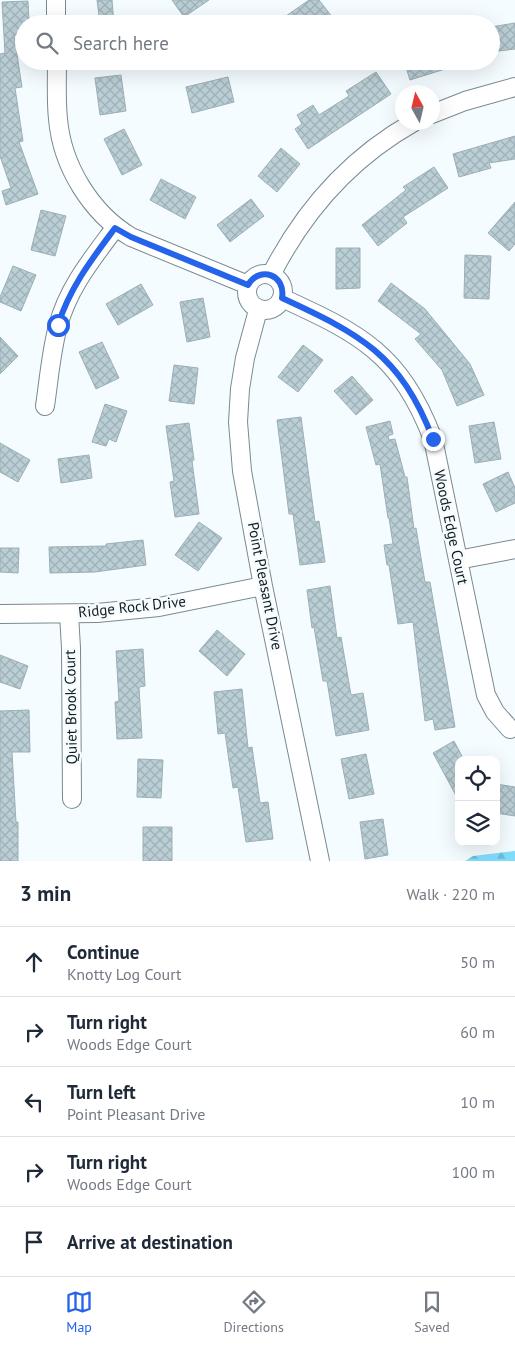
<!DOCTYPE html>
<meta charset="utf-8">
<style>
:root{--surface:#fff;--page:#f6f6f7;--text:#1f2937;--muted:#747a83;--line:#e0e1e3;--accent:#2563eb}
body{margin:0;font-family:"PT Sans",sans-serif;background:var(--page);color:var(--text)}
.controls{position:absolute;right:15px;bottom:15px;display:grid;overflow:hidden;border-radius:10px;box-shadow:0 5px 20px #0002}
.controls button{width:45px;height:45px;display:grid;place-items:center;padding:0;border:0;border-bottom:1px solid var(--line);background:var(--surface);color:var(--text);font:25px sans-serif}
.compass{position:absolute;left:395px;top:85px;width:45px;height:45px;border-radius:50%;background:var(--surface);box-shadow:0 5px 20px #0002;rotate:352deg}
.stop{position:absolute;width:15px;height:15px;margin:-11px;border:4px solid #2563eb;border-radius:50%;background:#fff}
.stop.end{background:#2563eb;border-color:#fff;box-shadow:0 1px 5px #0008}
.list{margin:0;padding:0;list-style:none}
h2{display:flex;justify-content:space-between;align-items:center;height:65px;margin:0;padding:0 20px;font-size:21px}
h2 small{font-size:16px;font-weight:400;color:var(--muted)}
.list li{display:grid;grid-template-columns:32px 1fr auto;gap:15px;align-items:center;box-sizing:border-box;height:70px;padding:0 20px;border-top:1px solid var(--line)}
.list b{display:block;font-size:19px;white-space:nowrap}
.list p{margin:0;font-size:16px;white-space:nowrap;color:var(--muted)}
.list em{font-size:16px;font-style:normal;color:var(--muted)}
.icon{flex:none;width:28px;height:28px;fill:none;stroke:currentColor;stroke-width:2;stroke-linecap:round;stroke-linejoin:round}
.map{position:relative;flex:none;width:515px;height:861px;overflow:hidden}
.search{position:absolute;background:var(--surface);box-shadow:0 5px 20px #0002;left:15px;right:15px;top:15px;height:55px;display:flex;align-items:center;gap:12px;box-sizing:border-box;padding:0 18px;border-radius:28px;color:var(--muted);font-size:19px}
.sheet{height:415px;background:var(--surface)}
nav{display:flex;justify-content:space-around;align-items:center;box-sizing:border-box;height:70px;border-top:1px solid var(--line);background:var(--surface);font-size:14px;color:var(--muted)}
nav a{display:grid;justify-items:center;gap:2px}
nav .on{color:var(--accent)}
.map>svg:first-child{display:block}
</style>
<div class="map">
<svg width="515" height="861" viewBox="0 0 515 861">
<defs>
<pattern id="forest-firs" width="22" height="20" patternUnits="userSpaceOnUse" patternTransform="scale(1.25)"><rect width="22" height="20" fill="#7fdcfb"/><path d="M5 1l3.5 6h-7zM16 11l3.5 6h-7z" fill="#6dbcd7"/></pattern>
<pattern id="building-cross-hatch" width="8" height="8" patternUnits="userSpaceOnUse" patternTransform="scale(1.25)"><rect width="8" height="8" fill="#baced5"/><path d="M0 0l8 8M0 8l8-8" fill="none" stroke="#9fb0b6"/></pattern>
</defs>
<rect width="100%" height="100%" fill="#f4fcff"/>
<path fill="url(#forest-firs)" d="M515 851V861H465L473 856Z"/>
<path fill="url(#building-cross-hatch)" stroke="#9cafb6" d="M97 0H112L114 24H100Z
M172 0H209L184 17Z
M309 0H319L333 18 325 24H292L286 16Z
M28 1 29 21 22 22 23 35H14L22 87 15 88 23 141 19 142 38 194 6 205 2 191 11 188 0 156V54L5 53 2 2Z
M515 23V49L491 52V27Z
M404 61H460L461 64 410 80Z
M376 72 391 94 308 149 295 129 302 124 297 115 313 105 319 115 349 96 346 91Z
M121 75 126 111 100 115 95 78Z
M228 77 234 102 192 113 186 87Z
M124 129 142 165 122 175 104 139Z
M515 136V159L489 163 491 168 459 177 453 154Z
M281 148 300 164 277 192 258 176Z
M434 167 448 188 403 217 407 223 378 246 362 225 406 190 403 187Z
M161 179 196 197 185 219 150 200Z
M251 199 264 216 230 242 217 225Z
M515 202V244L509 251 488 233Z
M41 210 66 216 55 256 31 250Z
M336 248H360V288L336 289Z
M465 255 491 256 489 299 464 298Z
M13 266 36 275 21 311 0 302V297Z
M391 283 425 309 470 364 484 395 457 406 442 370 415 339 421 334 378 301Z
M141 284 153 305 118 325 106 304Z
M203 298 210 337 187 342 180 302Z
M0 337 18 356 0 374Z
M102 342 119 378 96 389 79 352Z
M303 345 323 360 298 392 278 377Z
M174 365 198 368 194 404 169 401Z
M352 376 373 400 356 415 334 391Z
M105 404 127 411 116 442 109 439 106 446 92 442Z
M301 417 315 522 319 521 325 562 300 565 293 514H289L277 420Z
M390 421 393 434 388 436 389 440 395 439 405 477H407L414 529 416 528 425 582H430L455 727 435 730 433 719 425 721 413 622 398 624 389 565H387L384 545 393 544 389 518H388L380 464 376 465 366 427Z
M494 422 501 459 475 463 469 426Z
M189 423 194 460 192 461 199 514 175 517 170 482 174 481 166 426Z
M0 443 30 460 18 482 0 472Z
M89 455 92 478 61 483 58 459Z
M508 472 515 488V503L496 512 483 484Z
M199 522 222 538 198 571 175 555Z
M143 540 146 565 95 572 50 573 49 547 106 546V544Z
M0 548H19L18 573 0 572Z
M330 586 337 638 341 637 351 695 363 693 369 730 336 736 327 681H323L314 627 312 628 307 590Z
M217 630 245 654 227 676 199 651Z
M143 649 145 686 139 687 142 738 117 739 115 702 119 701 116 651Z
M0 655 28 666 20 689 0 682Z
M242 689 248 748 252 747 260 803 268 802 273 839 246 842 238 787 233 788 225 733 218 734 214 692Z
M29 710 30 752H12L16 822H18V861H0V711Z
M454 741 464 760H459V801L433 753Z
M366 754 374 794 349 799 341 759Z
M138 759 163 760 161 798 137 797Z
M496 784 515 787V816L496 813Z
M383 819 388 855 365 859 360 822Z
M143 827H172V861H143Z"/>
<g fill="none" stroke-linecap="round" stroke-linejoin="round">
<g stroke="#788a91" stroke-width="20">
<path id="street" d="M56 0V24
M57 61C57 80 56 100 58 119 62 166 91 213 131 237L248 285
M432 114 465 101 515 87
M247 292a18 18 0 1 1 36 0a18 18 0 1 1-36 0Z
M271 275C304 210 350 158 414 122
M282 298C361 334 400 354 433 439L486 695 495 712 510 729
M258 310 245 358 240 389 238 422 242 471 263 586 320 861
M45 406C49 379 51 352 58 326 68 288 92 259 115 228
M458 560 515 549
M0 614 97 613 159 607 263 586
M69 614 71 648 72 799"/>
</g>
<use href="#street" stroke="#fff" stroke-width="18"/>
</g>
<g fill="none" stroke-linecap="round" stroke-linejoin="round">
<path stroke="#2563eb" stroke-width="6" d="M58 325C70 287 92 259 115 228L131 237 248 285C260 265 286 275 282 298 360 334 400 354 433 439"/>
</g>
<g text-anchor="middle" stroke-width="5" stroke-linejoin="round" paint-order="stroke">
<g font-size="15" fill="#131b1d" stroke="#f4fcff">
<text transform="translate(451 527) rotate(78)" y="5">Woods Edge Court</text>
<text transform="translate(265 586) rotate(79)" y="5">Point Pleasant Drive</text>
<text transform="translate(132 607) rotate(-6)" y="5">Ridge Rock Drive</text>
<text transform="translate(71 707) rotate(-91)" y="5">Quiet Brook Court</text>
</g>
</g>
</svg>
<div class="controls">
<button><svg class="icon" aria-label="locate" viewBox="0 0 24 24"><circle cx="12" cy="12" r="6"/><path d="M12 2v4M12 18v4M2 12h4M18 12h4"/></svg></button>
<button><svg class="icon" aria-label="layers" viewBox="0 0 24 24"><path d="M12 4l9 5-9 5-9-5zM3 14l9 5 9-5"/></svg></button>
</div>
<svg class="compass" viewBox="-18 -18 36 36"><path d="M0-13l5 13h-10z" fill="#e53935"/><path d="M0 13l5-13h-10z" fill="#747a83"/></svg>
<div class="stop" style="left:58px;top:325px"></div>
<div class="stop end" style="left:433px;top:439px"></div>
<div class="search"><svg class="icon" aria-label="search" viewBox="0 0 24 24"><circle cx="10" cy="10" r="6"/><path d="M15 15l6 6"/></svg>Search here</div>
</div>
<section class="sheet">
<h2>3 min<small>Walk · 220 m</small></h2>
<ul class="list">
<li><svg class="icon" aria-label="ahead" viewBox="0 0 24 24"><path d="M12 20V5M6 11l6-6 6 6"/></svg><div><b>Continue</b><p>Knotty Log Court</p></div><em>50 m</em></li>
<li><svg class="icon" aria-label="right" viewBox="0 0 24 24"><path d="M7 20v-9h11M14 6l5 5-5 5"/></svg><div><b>Turn right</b><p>Woods Edge Court</p></div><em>60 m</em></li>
<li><svg class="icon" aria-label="left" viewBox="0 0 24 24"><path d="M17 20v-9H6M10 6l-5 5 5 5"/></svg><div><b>Turn left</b><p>Point Pleasant Drive</p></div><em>10 m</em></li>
<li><svg class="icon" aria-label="right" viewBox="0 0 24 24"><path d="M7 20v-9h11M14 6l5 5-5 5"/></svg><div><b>Turn right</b><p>Woods Edge Court</p></div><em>100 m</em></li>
<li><svg class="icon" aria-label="arrive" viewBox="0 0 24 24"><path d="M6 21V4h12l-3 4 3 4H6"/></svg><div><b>Arrive at destination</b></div></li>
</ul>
</section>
<nav>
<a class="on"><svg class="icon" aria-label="map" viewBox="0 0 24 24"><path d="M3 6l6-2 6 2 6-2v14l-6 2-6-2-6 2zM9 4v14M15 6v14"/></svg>Map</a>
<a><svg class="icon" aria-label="directions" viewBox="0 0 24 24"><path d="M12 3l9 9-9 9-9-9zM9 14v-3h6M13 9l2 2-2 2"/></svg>Directions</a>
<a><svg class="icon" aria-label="saved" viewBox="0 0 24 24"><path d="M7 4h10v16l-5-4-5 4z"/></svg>Saved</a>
</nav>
